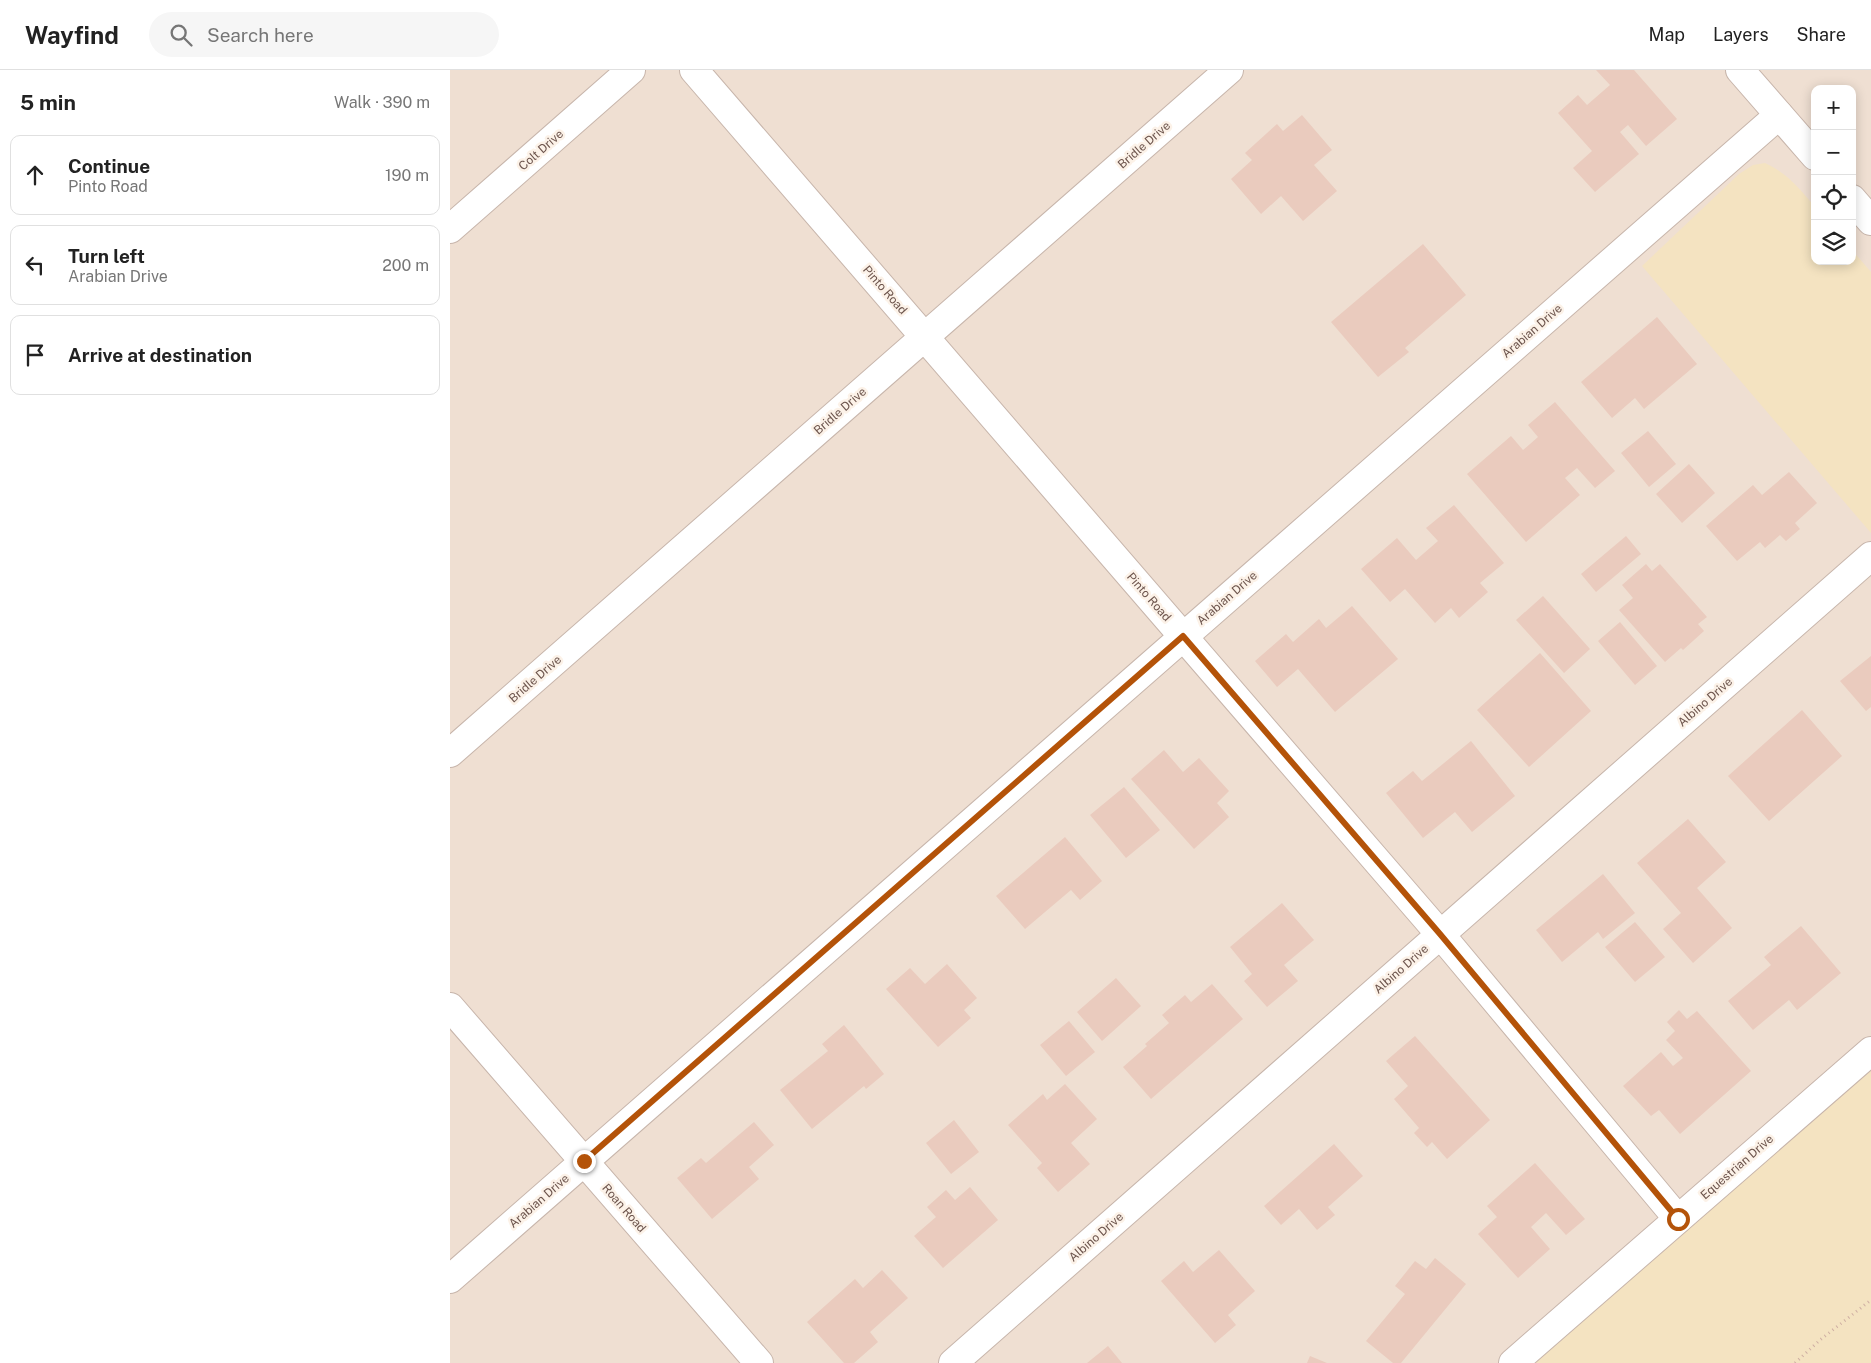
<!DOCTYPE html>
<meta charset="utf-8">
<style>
:root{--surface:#fff;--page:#f6f6f6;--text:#222;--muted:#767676;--line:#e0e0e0}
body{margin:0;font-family:"Public Sans",sans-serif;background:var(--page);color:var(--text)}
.controls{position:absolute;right:15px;top:15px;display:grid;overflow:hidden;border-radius:10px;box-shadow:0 2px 12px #0003}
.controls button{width:45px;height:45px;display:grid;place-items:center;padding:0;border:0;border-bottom:1px solid var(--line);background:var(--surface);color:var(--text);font:25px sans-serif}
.stop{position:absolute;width:15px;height:15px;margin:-11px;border:4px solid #b45309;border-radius:50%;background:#fff}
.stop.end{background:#b45309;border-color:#fff;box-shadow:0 1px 5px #0008}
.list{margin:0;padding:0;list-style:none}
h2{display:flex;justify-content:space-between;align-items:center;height:65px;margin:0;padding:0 20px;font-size:21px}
h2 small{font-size:16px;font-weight:400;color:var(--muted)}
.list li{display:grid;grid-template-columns:32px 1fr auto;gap:15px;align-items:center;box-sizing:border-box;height:80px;margin:0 10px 10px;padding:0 10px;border:1px solid var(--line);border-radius:10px}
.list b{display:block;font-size:19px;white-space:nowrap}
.list p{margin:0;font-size:16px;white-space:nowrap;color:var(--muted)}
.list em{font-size:16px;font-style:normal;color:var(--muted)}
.icon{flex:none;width:28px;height:28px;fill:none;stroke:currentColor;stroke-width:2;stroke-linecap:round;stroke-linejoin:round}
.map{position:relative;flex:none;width:1421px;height:1293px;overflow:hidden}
header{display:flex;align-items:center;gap:30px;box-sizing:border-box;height:70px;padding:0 25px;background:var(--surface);border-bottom:1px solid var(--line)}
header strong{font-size:24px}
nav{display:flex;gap:28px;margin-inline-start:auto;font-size:18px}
.search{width:350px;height:45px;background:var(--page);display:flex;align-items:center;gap:12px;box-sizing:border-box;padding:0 18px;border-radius:28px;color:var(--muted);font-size:19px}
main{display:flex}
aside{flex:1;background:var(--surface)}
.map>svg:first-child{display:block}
</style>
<header>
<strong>Wayfind</strong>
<div class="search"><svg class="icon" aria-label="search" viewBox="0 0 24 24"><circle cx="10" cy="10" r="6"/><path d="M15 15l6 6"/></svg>Search here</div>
<nav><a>Map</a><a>Layers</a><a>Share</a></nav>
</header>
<main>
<aside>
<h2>5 min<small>Walk · 390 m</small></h2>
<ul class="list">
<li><svg class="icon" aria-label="ahead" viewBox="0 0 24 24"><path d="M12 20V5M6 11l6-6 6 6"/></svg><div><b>Continue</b><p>Pinto Road</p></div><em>190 m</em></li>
<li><svg class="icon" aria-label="left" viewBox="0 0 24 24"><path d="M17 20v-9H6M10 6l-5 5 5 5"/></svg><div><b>Turn left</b><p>Arabian Drive</p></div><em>200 m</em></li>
<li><svg class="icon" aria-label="arrive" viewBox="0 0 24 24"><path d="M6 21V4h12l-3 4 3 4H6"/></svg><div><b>Arrive at destination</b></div></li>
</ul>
</aside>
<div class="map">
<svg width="1421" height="1293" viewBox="0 0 1421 1293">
<rect width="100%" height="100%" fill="#f8ede3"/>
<path fill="#efdfd2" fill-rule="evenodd" d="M0 0H1421V981L1063 1293H0ZM1365 19H1402V191H1365Z"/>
<path fill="#f4e3c1" d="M1315 93C1337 103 1350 119 1365 137V191H1402V180L1421 202V463L1192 196 1289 104 1303 95Z
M1421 981V1293H1066Z"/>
<path fill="#eacbbe" d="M1146 0H1184L1227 49 1196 76 1178 55 1170 62 1189 84 1145 122 1123 98 1142 81 1108 43 1128 25 1137 35 1160 15Z
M852 45 882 80 864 95 887 121 853 151 831 126 811 144 781 109 802 90 795 83 827 54 833 61Z
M973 174 1016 225 955 278 959 282 928 307 881 252Z
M1207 247 1247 294 1194 339 1185 328 1162 348 1131 312Z
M1105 332 1165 401 1145 418 1127 398 1115 408 1130 425 1076 472 1017 404 1061 366 1073 380 1088 367 1078 355Z
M1198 361 1226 394 1199 417 1171 383Z
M1239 394 1265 423 1232 453 1206 424Z
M1339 402 1367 433 1345 453 1350 459 1336 471 1330 465 1315 478 1310 472 1287 491 1256 456 1303 415 1312 425Z
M1004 435 1054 493 1030 513 1038 522 1009 548 1001 538 985 553 955 519 940 532 911 499 947 468 966 490 988 471 976 458Z
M1176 466 1191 484 1146 522 1131 504Z
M1196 494 1202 501 1210 494 1257 547 1248 554 1254 561 1233 580 1231 578 1215 592 1169 540 1183 528 1172 515Z
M1093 526 1140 579 1114 603 1066 550Z
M902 536 948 589 885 642 848 599 827 617 805 591 836 564 843 572 869 549 876 558Z
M1170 552 1207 596 1185 615 1148 571Z
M1090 583 1141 641 1079 697 1027 640Z
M1421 586V637L1416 641 1390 611Z
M1352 640 1392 686 1319 751 1278 706Z
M1021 671 1065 726 1022 762 1005 742 973 768 936 723 963 701 972 711Z
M714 680 733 702 749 688 779 721 767 733 779 747 744 779 681 709Z
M674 717 710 760 676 788 640 745Z
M1238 749 1276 792 1247 818 1282 858 1243 893 1213 859 1231 843 1187 793Z
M615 767 652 811 630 830 621 820 575 859 546 826Z
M1153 804 1185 843 1153 869 1148 862 1112 892 1086 860Z
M832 833 864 870 834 895 848 911 817 937 794 911 802 904 780 877Z
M1185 852 1215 887 1185 912 1155 877Z
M1351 856 1391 903 1347 940 1339 930 1303 960 1278 931 1321 895 1314 887Z
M497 894 527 928 514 940 521 948 488 977 436 919 460 898 475 914Z
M666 908 691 936 652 971 627 942Z
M762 914 793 949 701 1029 673 997 697 976 695 974 719 953 712 945 735 925 741 932Z
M1229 940 1237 949 1247 941 1301 1001 1230 1064 1209 1040 1201 1046 1173 1016 1211 982 1223 996 1233 988 1216 970 1225 961 1217 952Z
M619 951 645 982 616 1006 590 975Z
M394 955 434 1004 416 1019 414 1016 362 1059 330 1020 378 981 372 974Z
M965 966 1040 1050 997 1089 982 1072 977 1077 964 1063 969 1058 944 1029 958 1016 936 991Z
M615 1014 647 1049 621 1073 640 1094 608 1122 587 1098 592 1093 558 1055 593 1024 597 1030Z
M504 1050 529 1082 501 1104 476 1073Z
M304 1052 324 1075 299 1097 309 1109 262 1149 227 1108 251 1088 256 1093Z
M884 1074 913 1106 878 1137 885 1145 867 1160 849 1139 831 1155 814 1136Z
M1085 1093 1135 1149 1116 1165 1096 1143 1081 1157 1100 1179 1068 1208 1028 1164 1047 1147 1037 1136Z
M520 1117 548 1150 493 1198 464 1166 486 1147 477 1137 496 1120 505 1130Z
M769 1180 805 1221 778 1245 786 1255 765 1273 711 1211 734 1191 743 1202Z
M985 1188 1016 1214 951 1293H943L916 1271 955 1224 945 1216 965 1191 976 1199Z
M432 1200 458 1228 420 1262 428 1272 404 1293H394L357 1252 405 1209 413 1218Z
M658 1276 672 1293H637Z
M860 1286 877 1293H857Z"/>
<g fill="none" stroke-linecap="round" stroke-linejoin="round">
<g stroke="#c7b5ab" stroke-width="30">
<path id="minor" d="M244 0 990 864 1228 1149
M0 159 181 0
M0 683 779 0
M0 937 309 1293
M0 1209 1329 45
M503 1293 1421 486"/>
</g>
<g stroke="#c7b5ab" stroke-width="30">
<path id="tertiary" d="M1290 0 1365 86
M1402 129 1421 151
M1063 1293 1421 981"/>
</g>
<path stroke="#ceaea2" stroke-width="3" stroke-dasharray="1 4" stroke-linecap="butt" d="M1345 1293 1370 1270 1421 1230"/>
<use href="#minor" stroke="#fff" stroke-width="28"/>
<use href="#tertiary" stroke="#fff" stroke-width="28"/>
</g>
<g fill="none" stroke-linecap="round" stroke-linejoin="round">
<path stroke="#b45309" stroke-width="6" d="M134 1091 733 566 990 864 1228 1149"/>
</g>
<g text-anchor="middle" stroke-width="5" stroke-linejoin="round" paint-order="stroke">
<g font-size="12" fill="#6c544c" stroke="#fcf2e8">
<text transform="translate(694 75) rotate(-41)" y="4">Bridle Drive</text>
<text transform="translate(91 80) rotate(-41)" y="4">Colt Drive</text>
<text transform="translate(435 220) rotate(49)" y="4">Pinto Road</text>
<text transform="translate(1082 261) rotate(-41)" y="4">Arabian Drive</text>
<text transform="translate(390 341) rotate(-41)" y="4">Bridle Drive</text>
<text transform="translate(699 527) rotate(49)" y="4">Pinto Road</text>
<text transform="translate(777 528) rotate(-41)" y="4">Arabian Drive</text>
<text transform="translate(85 609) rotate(-41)" y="4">Bridle Drive</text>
<text transform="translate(1255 632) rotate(-41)" y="4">Albino Drive</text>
<text transform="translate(951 899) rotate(-41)" y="4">Albino Drive</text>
<text transform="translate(1287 1097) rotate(-41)" y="4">Equestrian Drive</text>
<text transform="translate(89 1131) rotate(-41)" y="4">Arabian Drive</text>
<text transform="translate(174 1138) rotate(49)" y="4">Roan Road</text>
<text transform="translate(646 1167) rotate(-41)" y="4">Albino Drive</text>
</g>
</g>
</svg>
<div class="controls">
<button>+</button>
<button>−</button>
<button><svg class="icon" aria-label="locate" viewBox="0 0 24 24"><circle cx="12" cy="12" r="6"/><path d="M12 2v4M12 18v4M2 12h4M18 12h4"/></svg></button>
<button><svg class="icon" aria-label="layers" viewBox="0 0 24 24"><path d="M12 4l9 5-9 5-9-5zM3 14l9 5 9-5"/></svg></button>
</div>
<div class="stop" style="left:1228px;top:1149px"></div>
<div class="stop end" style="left:134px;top:1091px"></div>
</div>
</main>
